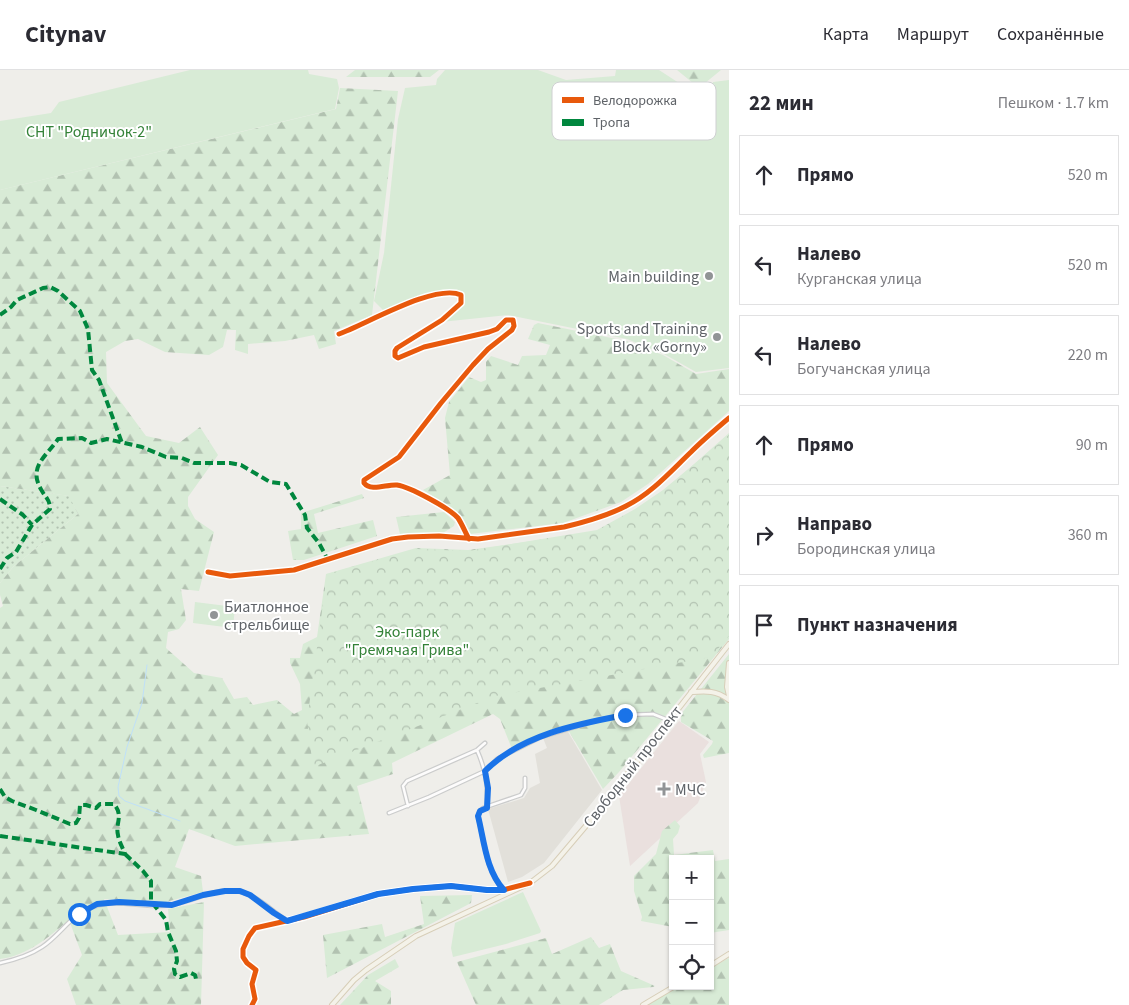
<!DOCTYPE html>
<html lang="ru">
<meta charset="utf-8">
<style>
:root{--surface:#fff;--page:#f2f2f3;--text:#2b2b33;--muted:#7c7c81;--line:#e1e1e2}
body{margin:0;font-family:"Source Sans 3",sans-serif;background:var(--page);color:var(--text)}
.controls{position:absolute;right:15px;bottom:15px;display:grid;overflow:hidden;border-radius:0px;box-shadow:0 1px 4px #0004}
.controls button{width:45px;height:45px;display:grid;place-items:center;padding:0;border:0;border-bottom:1px solid var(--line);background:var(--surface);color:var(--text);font:25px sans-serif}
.stop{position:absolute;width:15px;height:15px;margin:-11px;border:4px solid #1a73e8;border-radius:50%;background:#fff}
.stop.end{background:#1a73e8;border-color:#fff;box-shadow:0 1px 5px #0008}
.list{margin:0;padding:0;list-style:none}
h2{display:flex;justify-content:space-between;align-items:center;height:65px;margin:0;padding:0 20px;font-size:21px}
h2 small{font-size:16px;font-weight:400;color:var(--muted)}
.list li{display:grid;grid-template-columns:32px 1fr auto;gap:15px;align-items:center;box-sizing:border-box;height:80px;margin:0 10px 10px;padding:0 10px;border:1px solid var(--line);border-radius:0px}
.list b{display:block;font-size:19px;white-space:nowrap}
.list p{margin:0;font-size:16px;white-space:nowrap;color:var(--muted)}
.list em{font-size:16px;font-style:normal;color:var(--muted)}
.icon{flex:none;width:28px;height:28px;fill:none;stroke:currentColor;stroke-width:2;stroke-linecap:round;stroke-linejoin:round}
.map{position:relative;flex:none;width:729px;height:935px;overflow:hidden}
header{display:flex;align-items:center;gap:30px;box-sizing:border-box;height:70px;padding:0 25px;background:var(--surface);border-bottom:1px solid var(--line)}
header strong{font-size:24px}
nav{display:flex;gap:28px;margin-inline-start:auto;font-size:18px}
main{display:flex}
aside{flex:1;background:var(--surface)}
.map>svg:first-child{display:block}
</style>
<header>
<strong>Citynav</strong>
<nav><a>Карта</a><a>Маршрут</a><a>Сохранённые</a></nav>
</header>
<main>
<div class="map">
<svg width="729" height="935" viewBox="0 0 729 935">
<defs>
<pattern id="grass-dots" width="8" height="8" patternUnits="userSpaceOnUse" patternTransform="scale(1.25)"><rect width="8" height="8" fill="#d8ebd6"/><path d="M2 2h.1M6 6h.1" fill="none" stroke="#b2c2b1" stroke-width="1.8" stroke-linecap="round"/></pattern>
<pattern id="forest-firs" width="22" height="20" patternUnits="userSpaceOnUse" patternTransform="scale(1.25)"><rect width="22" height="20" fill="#d8ebd6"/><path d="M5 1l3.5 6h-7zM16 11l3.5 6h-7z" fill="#b2c2b1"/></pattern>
<pattern id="park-crowns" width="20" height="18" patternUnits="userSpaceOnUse" patternTransform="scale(1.25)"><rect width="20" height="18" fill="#d8ebd6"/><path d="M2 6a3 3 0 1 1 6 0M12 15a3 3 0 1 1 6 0" fill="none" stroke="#b2c2b1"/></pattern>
</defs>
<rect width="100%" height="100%" fill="#efeeea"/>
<path fill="#e2e0da" d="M567 660 602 720 544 793 522 807 508 812 488 739 524 728 530 718 540 713 535 684 547 678 543 668Z"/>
<path fill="#eae0de" d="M679 651 709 672 700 684 706 712 698 733 630 796 619 726Z"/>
<path fill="url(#grass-dots)" d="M0 416 70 426 78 444 13 497 0 513Z"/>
<path fill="url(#forest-firs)" d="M355 0H439L430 7H346Z
M677 0H721L699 18Z
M340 18 398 21 372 245 334 261 336 274 319 279 314 265 285 271 248 274V284L235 280 236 260H227L223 277 209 285 165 282 138 269 125 271 106 282 107 313 146 366 179 373 200 357 218 385 188 427V436L195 449 214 462 199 521 181 519 186 550 179 559 168 562 166 578 194 603 222 608 234 629 247 627 253 635 277 630 294 644 302 640 300 614 290 593V588H300L303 574 317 567 326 504 416 478 468 480 597 462 636 441 665 420 729 363V569L619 702 603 719 567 658 537 666 512 679 500 649 493 644 392 693 393 704 357 716 369 764 235 776 189 759 175 797 201 806 203 822 162 833 104 829 118 865 170 862 168 839 204 832 201 935H76L67 909 82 885 69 850C49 867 27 886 0 889V538L3 536 0 525V513L13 497 78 444 69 426 0 416V120L336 39Z
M538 253 626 271 663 285 696 304 729 299V341L648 414 621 432 563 453 470 464 457 442 423 420 450 405 445 348 449 332 469 307 481 312 486 310V292L491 286 518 295 522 286 546 285 550 275 528 269 534 255Z
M362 424 364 428 314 444 318 463 373 450 377 466 304 490H293L288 461 301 459V443Z
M444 442 455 452 454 456 443 463 400 464 396 447Z
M729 584V683L704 688 703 685 712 674 713 671 681 652V644Z
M675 750 680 756 678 763 673 769 674 785 713 780 715 791 729 789V860L710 863V789H673V857L641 851 642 847 634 821V806L656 784 662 761Z
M472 825 471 833 327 908 323 865 382 854 385 867 424 854 420 826Z
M591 867 599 878 610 874 621 901 655 916 653 917 623 920 599 935H476L457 892 546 868 552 884Z
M729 888V935H647L679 916H710V898Z
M395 889 399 897 375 911 391 921V935H340L368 905Z"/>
<path fill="url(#park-crowns)" d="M729 365V566L711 587 495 626 313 697 307 651 327 504 417 479 468 481 597 460 635 439 663 420Z"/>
<path fill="#d8ebd6" d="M190 0H308L309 4 337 9 339 18 335 39 0 120V51L51 43 59 32Z
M445 0H538L566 10 615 6 616 0H659L702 28 709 27 713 12 729 10V298L696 302 664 284 627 269 508 245 441 252C451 245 467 238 463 224 447 214 401 234 384 241L374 231 384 183 398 49 405 18 436 15 437 9Z
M195 532 235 537 233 558 193 553Z
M523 822 541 861 540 863 506 874 453 887 451 878 455 853Z"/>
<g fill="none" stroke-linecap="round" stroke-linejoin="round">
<path stroke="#bfe0f9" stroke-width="1" d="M147 595 142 633 127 677 118 717 119 726 125 731 180 751"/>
<g stroke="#cbcccc" stroke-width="5">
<path id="minor" d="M339 264C365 255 435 213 461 225V233L442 250 397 278 395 281V286L398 288 424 277 489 262 497 259 506 250H513L514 256 512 260 488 279 473 295 441 333 399 387 364 410V413C371 422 387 414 397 415 410 417 449 438 458 448 462 454 465 462 469 469
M208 502 230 506 294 500 392 469 408 467 439 466 478 469 564 457C585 452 607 446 626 436 652 423 671 401 691 382 703 370 716 359 729 348
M477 680C486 701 488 714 487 737
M408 736 403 716 407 711 477 680 485 673
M389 743 429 727 485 701 497 689 541 667 598 650 625 645 653 644 668 650
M503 820C486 801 484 770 478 746L480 741 483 738 521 725 525 718V708
M0 893C14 890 30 885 42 877 56 868 66 853 79 844 109 822 143 842 175 834 197 830 218 816 241 822 258 826 272 841 286 850
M252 935 255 929 252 914 256 900 247 893 243 887V879L249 866 255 858 304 847 378 824 413 819 451 816 487 820H503L523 815"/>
</g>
<g stroke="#d7ceb8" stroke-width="6">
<path id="major" d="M729 593 727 617 729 626
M691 622C706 621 716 620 729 630
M710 896 729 884
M332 935 354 910 366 900 416 866 530 813 552 796 596 744 729 574
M643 935 675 916"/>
</g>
<use href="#minor" stroke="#fdfcfc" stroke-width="2.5"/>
<use href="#major" stroke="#f4f2e9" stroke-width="4"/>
<path stroke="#00873e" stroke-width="4" stroke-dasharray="8 4" stroke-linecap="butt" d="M0 245 11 237 17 230 43 218 50 217 58 221 80 241 88 259 92 300 99 310 122 373
M0 429 23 445 32 455
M0 499 7 488 16 482 32 455 50 439C50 430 46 428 42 421 27 397 46 387 58 369L82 368 91 373 107 369 142 377 166 387 182 388 194 393H230L241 395 270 412 286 414 305 445 307 458 319 473 328 490
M0 719 5 727 12 731 36 740 70 754 76 753 79 748 80 735H86L96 738 100 734H114C124 746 115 753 118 765 119 772 123 778 125 784
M0 766 125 784
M125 784 143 801 151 811V831L166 850 168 862 176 881 177 891 174 899 175 904 180 907 191 903 195 905 196 909"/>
<g stroke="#fff" stroke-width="8">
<path id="cycleway" d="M339 264C365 255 435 213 461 225V233L442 250 397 278 395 281V286L398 288 424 277 489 262 497 259 506 250H513L514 256 512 260 488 279 473 295 441 333 399 387 364 410V413C371 422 387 414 397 415 410 417 449 438 458 448 462 454 465 462 469 469
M208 502 230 506 294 500 392 469 408 467 439 466 478 469 564 457C585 452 607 446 626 436 652 423 671 401 691 382 703 370 716 359 729 348
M252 935 255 929 252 914 256 900 247 893 243 887V879L249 866 255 858 304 847 378 824 413 819 451 816 487 820H503L530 813"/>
</g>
<use href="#cycleway" stroke="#e8590c" stroke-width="5"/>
</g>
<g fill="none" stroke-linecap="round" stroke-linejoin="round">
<path stroke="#1a73e8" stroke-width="6" d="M79 844 97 834 119 832 172 835 203 825 225 821H240L250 825 274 843 287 851 378 824 413 819 451 816 487 820H504C486 801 484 770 478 746L480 741 487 738 488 718 485 701C521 665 577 654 625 645"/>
</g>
<g fill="#919496" stroke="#fff" stroke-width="2">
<circle cx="709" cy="206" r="5"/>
<circle cx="717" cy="267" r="5"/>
<circle cx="214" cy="545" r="5"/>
<path d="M661.5 711.5h5v5h5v5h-5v5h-5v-5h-5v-5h5z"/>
</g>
<g text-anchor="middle" stroke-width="4" stroke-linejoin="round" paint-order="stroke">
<g font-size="16" fill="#348238" stroke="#fff">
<text x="89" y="67">СНТ "Родничок-2"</text>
<text x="407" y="567">Эко-парк<tspan x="407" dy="18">"Гремячая Грива"</tspan></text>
</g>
<g font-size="16" fill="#5f6368" stroke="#fff" text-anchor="end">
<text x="699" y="212">Main building</text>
<text x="707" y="264">Sports and Training<tspan x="707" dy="18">Block «Gorny»</tspan></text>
<text x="224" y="542" text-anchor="start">Биатлонное<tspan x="224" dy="18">стрельбище</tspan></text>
<text x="675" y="725" text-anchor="start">МЧС</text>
</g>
<g font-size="16" fill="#5f6368" stroke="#fff">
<text transform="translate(632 696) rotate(-52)" y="6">Свободный проспект</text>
</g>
</g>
<rect x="552" y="12" width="164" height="58" rx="8" fill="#fff" stroke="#cfd0d2" stroke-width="1"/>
<rect x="562" y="27" width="22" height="6" fill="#e8590c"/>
<rect x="562" y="49" width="22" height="7" fill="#00873e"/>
<g font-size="14" fill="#5f6368">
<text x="593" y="35">Велодорожка</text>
<text x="593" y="57">Тропа</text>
</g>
</svg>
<div class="controls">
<button>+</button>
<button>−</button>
<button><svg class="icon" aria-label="locate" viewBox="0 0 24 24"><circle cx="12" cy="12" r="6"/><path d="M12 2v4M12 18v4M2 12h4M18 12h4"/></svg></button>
</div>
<div class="stop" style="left:79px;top:844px"></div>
<div class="stop end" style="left:625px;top:645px"></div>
</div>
<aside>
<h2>22 мин<small>Пешком · 1.7 km</small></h2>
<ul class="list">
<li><svg class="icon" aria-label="ahead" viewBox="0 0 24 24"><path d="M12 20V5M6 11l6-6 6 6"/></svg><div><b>Прямо</b></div><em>520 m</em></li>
<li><svg class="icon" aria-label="left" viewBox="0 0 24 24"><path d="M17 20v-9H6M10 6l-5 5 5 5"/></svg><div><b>Налево</b><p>Курганская улица</p></div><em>520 m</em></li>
<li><svg class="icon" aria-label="left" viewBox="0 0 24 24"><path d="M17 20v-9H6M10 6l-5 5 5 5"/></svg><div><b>Налево</b><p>Богучанская улица</p></div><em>220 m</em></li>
<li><svg class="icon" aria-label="ahead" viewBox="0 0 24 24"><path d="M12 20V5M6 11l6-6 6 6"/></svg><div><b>Прямо</b></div><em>90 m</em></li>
<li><svg class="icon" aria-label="right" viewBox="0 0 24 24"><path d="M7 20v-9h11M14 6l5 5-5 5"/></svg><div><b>Направо</b><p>Бородинская улица</p></div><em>360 m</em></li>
<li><svg class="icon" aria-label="arrive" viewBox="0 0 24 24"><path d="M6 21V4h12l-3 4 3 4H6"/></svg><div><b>Пункт назначения</b></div></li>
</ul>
</aside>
</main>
